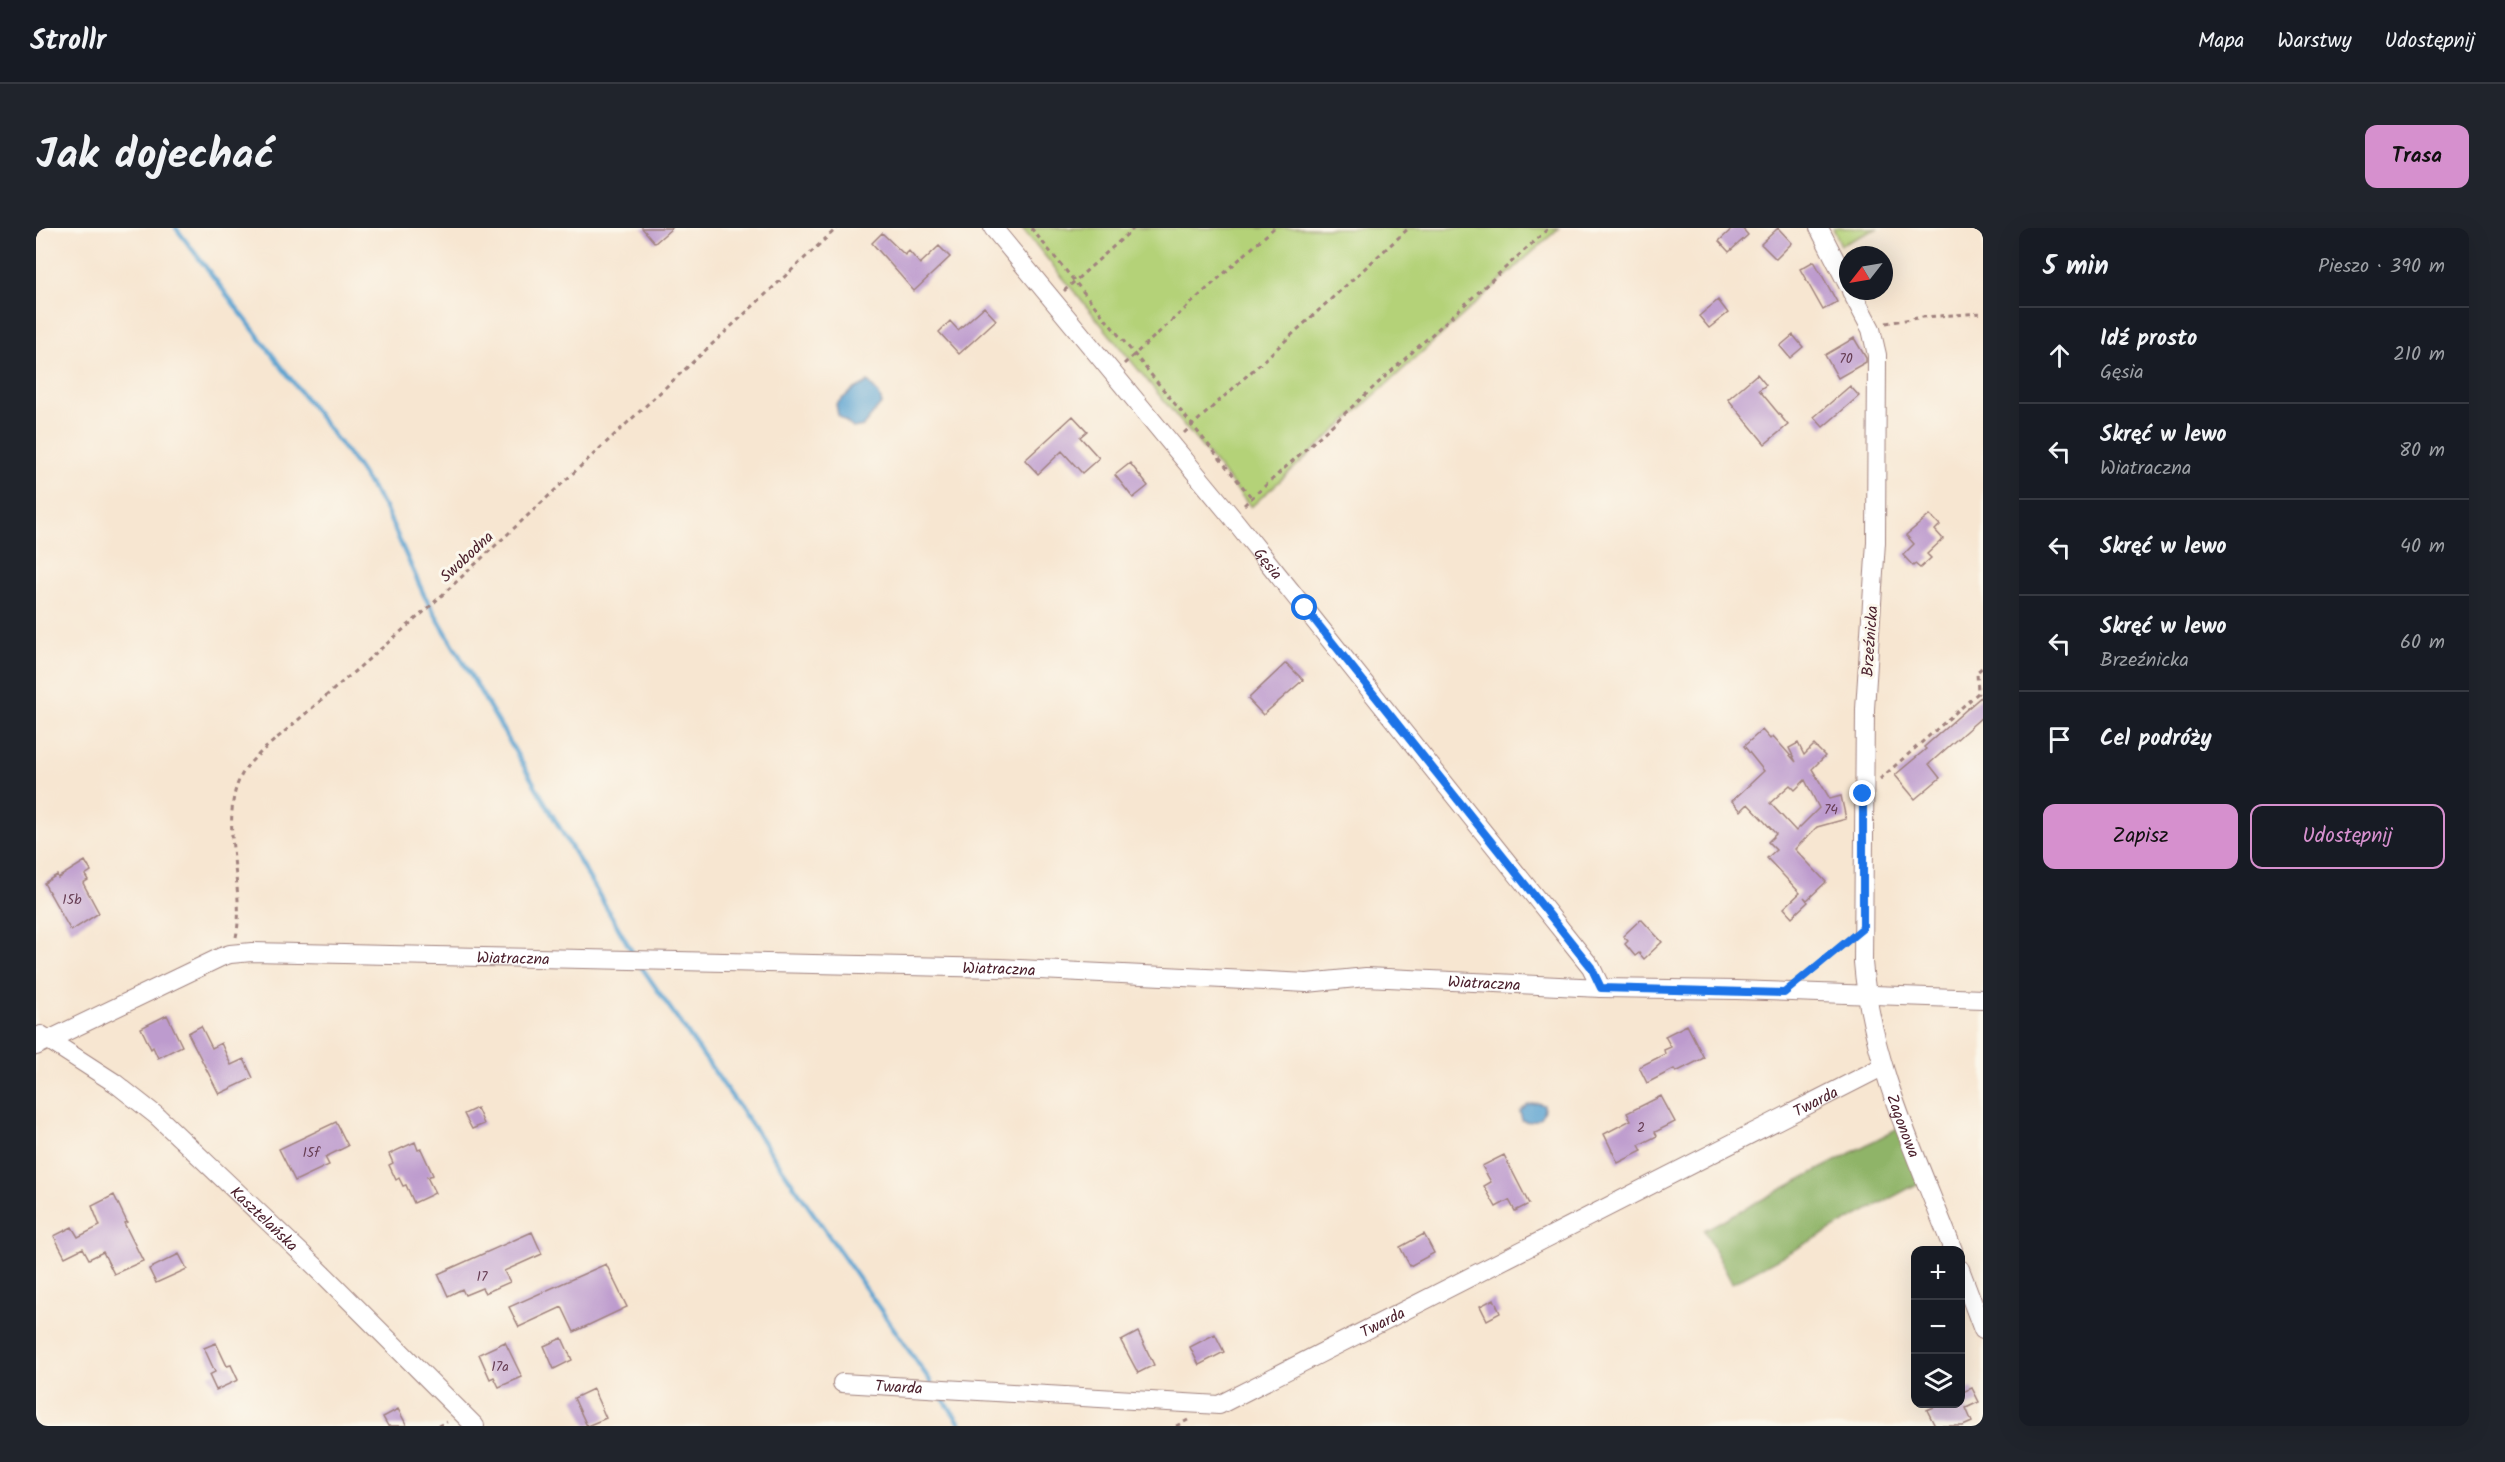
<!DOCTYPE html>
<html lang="pl">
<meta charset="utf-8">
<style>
:root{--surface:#171b24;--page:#20242c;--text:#f1f3f6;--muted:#9ea1a6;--line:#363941;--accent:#d690ce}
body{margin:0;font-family:Kalam,sans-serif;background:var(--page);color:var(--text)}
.controls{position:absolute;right:18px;bottom:18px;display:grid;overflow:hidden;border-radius:12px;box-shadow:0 6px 24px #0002}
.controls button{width:54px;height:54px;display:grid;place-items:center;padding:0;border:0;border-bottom:2px solid var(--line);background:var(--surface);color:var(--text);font:30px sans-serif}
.compass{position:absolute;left:1803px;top:18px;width:54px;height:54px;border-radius:50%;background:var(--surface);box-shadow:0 6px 24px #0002;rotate:239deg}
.stop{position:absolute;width:18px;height:18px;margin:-14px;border:4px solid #1a73e8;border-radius:50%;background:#fff}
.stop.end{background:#1a73e8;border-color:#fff;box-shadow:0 2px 6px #0008}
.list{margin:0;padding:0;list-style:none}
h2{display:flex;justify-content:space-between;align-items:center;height:78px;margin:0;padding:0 24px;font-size:26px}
h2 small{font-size:20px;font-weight:400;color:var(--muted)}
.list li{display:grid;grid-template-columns:39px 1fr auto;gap:18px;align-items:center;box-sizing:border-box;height:96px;padding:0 24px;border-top:2px solid var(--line)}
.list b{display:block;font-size:22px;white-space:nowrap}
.list p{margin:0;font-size:20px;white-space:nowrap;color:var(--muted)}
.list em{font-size:20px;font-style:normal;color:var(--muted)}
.actions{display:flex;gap:12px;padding:18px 24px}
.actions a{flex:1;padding:14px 0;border:2px solid var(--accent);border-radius:12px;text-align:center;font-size:21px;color:var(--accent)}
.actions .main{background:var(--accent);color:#111}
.icon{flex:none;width:33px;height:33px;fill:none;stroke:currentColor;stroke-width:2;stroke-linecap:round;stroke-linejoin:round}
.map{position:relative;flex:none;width:1947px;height:1198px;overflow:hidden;border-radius:12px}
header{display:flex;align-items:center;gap:36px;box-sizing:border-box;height:84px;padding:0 30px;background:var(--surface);border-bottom:2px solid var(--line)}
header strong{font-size:28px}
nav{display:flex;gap:33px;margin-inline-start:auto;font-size:21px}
.intro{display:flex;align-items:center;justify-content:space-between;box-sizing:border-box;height:144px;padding:0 36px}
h1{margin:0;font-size:42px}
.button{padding:15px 27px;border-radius:12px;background:var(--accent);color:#111;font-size:21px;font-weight:700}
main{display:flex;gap:36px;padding:0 36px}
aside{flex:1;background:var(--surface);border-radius:12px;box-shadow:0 6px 24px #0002}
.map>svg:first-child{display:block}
</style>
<header>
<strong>Strollr</strong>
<nav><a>Mapa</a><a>Warstwy</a><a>Udostępnij</a></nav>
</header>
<div class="intro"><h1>Jak dojechać</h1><a class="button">Trasa</a></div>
<main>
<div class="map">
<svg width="1947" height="1198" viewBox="0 0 1947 1198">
<rect width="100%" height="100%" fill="#fbf7ec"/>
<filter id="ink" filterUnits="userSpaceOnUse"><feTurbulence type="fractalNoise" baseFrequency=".0167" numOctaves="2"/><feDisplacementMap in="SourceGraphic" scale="12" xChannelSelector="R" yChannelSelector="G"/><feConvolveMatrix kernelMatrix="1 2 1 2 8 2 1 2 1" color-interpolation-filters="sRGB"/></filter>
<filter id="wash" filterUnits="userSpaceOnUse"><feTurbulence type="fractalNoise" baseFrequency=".008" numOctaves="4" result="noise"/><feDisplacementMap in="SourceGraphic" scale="24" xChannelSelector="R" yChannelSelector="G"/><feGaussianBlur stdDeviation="1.35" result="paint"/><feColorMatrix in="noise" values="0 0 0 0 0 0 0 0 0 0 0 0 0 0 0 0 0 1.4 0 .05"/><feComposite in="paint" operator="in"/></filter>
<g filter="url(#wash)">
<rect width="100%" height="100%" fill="#f7e6d1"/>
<path fill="#b4d278" stroke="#7f7852" stroke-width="1.5" d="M986 0H1523L1215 279Z
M1797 0H1842L1805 17Z"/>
<path fill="#8fb468" stroke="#6c6a4a" stroke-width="1.5" d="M1864 899 1885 954 1696 1055 1668 1002Z"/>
<path fill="#5aa2d0" stroke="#52607e" stroke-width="1.5" d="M832 154 842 165 846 175 827 198 817 200 802 187 800 176 817 162Z
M1502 875 1508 877C1509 890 1498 897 1486 892L1484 883 1492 877Z"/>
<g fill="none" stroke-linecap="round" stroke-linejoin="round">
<path stroke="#5aa2d0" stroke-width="4.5" d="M140 0 321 238 349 280 388 367 598 727
M604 737 895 1154
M903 1165 926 1198"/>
</g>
<g id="blocks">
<path fill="#bd9bce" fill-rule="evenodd" d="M606 0H636L619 15Z
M1697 0H1706L1712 7 1693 24 1683 13Z
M1742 0 1756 15 1740 31 1725 16Z
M846 5 869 27 873 23 884 36 903 18 914 29 878 63 836 15Z
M1778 33 1801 74 1787 82 1764 41Z
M1682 72 1692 85 1673 100 1663 88Z
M948 79 960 92 923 126 903 104 914 93 922 102Z
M1757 107 1767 119 1754 130 1744 118Z
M1818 110 1830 130V134L1802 150 1789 127Z
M1721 146 1730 157 1723 162 1752 197 1729 216 1692 171Z
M1814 158 1823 168 1787 199 1778 189Z
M1037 188 1051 203 1044 209 1063 230 1046 245 1026 223 1002 246 989 232Z
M1094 235 1112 258 1097 270 1079 247Z
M1894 287 1904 297 1899 302 1907 311 1891 326 1895 330 1884 340 1879 336 1877 338 1867 327 1878 316 1870 307Z
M1250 435 1267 452 1227 487 1212 471Z
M1947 467V488L1893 536 1904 550 1879 571 1859 547 1890 521 1888 519Z
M1726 502 1734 511 1737 508 1760 534 1753 520 1762 515 1768 527 1778 517 1789 528 1776 541 1794 571 1805 568 1810 591 1781 599 1759 621 1790 654 1771 672 1768 669 1772 674 1756 689 1748 680 1764 665 1731 630 1740 622 1732 614 1740 606 1712 576 1705 583 1696 573 1728 543 1708 518ZM1769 552 1783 580 1760 603 1734 575 1754 557 1759 562Z
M49 633 55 643 49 647 52 652 47 655 63 685 35 703 8 655 21 647 22 650Z
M1605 691 1626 714 1608 731 1603 725 1599 728 1589 716 1592 713 1587 708Z
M131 787 146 818 122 830 117 819 115 821 105 800Z
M1651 797 1668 830 1640 844 1638 841 1611 855 1603 839 1629 826 1628 822 1635 819 1629 808Z
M165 798 176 820 185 815 195 837 208 831 217 850 183 866 152 805Z
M1625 868 1639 894 1619 904 1621 908 1603 917 1606 923 1582 935 1568 906 1595 892 1591 885Z
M441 880 448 896 436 901 428 886Z
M300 894 312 918 289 929 293 937 259 953 243 921Z
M379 914 382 922 385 921 397 947 391 949 399 965 378 975 370 957 367 958 363 950 360 952 353 937 357 935 353 926Z
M1468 927 1493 976 1479 983 1473 972 1460 979 1448 958 1455 954 1446 938Z
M78 967 91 994 88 995 107 1033 78 1046 67 1024 53 1031 47 1020 29 1029 18 1008 36 999 42 1009 64 998 56 978Z
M496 1004 506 1026 468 1043 474 1054 449 1065 446 1060 429 1067 426 1061 412 1068 402 1046Z
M1388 1006 1398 1025 1374 1038 1364 1019Z
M143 1026 151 1041 120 1055 113 1041Z
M570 1036 591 1079 538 1104 526 1079 483 1099 473 1079Z
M1458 1071 1464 1085 1451 1092 1444 1078Z
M1102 1104 1118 1137 1102 1145 1085 1113Z
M1179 1106 1188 1124 1163 1137 1154 1119Z
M526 1110 536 1132 518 1141 508 1118Z
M469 1114 486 1149 463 1159 458 1149 454 1151 443 1126Z
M180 1115 191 1138 195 1137 202 1152 180 1162 173 1147 179 1144 168 1120Z
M1936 1160 1943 1174 1930 1180 1936 1194 1927 1198H1899L1891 1182 1905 1176H1924V1165Z
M557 1161 570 1190 551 1198 538 1170Z
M362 1181 371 1198H352L347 1189Z"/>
</g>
</g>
<g filter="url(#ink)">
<use href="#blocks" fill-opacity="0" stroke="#a0827e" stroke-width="1.5"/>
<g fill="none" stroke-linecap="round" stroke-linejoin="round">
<g stroke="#a0827e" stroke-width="20">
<g id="minor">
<path id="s1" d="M957 0 1195 288 1555 739 1565 760"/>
<path d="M1783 0 1812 57"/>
<path id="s2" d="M1815 63 1835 101 1841 127 1840 314 1829 481 1827 734C1835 835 1881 929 1917 1022"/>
<path id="s3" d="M5 807 79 855 121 888 280 1039 439 1198"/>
<path id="s4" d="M0 818 185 729 194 726 216 724 964 740 1271 755 1330 749 1565 760 1700 762 1947 771"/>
<path d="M1924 1041 1947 1102"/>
<path id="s5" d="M806 1155 1183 1177 1846 839"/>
</g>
</g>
<path stroke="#a0827e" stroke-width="3" stroke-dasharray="4.5 4.5" stroke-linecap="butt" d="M995 0 1216 270
M1028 63 1098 0
M1850 95 1887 89 1947 85
M1088 136 1238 0
M1148 205 1373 0
M1208 277 1513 0
M1844 551 1942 465 1941 444 1947 439
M200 709C211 658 178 584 210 540 214 534 221 528 226 523L390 382 801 0
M1768 749 1812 713
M402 1198 411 1194
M1140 1198 1152 1192"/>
<use href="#minor" stroke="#fff" stroke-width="18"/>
</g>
</g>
<g fill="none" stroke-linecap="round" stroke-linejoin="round" filter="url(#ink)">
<path stroke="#1a73e8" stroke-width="8" d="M1269 380 1555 739 1565 760 1748 765 1827 700V566"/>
</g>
<g text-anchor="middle" stroke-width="6" stroke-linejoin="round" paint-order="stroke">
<g font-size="14" fill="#673e54">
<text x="1810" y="135">70</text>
<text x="1795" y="586">74</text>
<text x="36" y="676">15b</text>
<text x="1605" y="904">2</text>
<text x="275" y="929">15f</text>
<text x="446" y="1053">17</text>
<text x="464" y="1143">17a</text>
</g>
<g font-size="16" fill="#4a1f2b" stroke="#fbf7ec">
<text transform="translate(430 328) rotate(-43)" y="6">Swobodna</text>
<text dy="6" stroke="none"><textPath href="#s1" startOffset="434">Gęsia</textPath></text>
<text transform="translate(1833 413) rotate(-86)" y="6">Brzeźnicka</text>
<text dy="6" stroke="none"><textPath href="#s4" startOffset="498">Wiatraczna</textPath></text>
<text dy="6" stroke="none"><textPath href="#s4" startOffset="984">Wiatraczna</textPath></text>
<text dy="6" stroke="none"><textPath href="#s4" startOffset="1470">Wiatraczna</textPath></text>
<text dy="6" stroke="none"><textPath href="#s5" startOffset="1047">Twarda</textPath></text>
<text dy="6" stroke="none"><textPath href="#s2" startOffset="846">Zagonowa</textPath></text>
<text dy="6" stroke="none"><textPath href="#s3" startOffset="290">Kasztelańska</textPath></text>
<text dy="6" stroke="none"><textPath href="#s5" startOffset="561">Twarda</textPath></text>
<text dy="6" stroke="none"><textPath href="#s5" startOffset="57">Twarda</textPath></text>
</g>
</g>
</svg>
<div class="controls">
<button>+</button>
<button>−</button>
<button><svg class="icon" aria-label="layers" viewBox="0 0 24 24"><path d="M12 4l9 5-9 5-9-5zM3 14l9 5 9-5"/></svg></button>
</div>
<svg class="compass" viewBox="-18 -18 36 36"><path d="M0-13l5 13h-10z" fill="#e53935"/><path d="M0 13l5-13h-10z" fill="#9ea1a6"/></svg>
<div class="stop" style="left:1269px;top:380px"></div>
<div class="stop end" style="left:1827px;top:566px"></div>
</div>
<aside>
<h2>5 min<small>Pieszo · 390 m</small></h2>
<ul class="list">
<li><svg class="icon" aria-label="ahead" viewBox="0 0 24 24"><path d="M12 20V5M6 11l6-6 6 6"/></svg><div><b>Idź prosto</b><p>Gęsia</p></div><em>210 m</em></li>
<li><svg class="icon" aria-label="left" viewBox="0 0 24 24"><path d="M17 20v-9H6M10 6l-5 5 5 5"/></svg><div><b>Skręć w lewo</b><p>Wiatraczna</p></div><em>80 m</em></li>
<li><svg class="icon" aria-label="left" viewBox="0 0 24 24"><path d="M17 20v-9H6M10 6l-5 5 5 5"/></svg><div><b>Skręć w lewo</b></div><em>40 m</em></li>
<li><svg class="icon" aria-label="left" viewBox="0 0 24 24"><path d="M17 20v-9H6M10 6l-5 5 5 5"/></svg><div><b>Skręć w lewo</b><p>Brzeźnicka</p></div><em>60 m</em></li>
<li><svg class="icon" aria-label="arrive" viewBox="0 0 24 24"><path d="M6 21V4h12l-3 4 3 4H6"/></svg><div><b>Cel podróży</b></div></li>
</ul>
<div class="actions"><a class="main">Zapisz</a><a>Udostępnij</a></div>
</aside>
</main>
